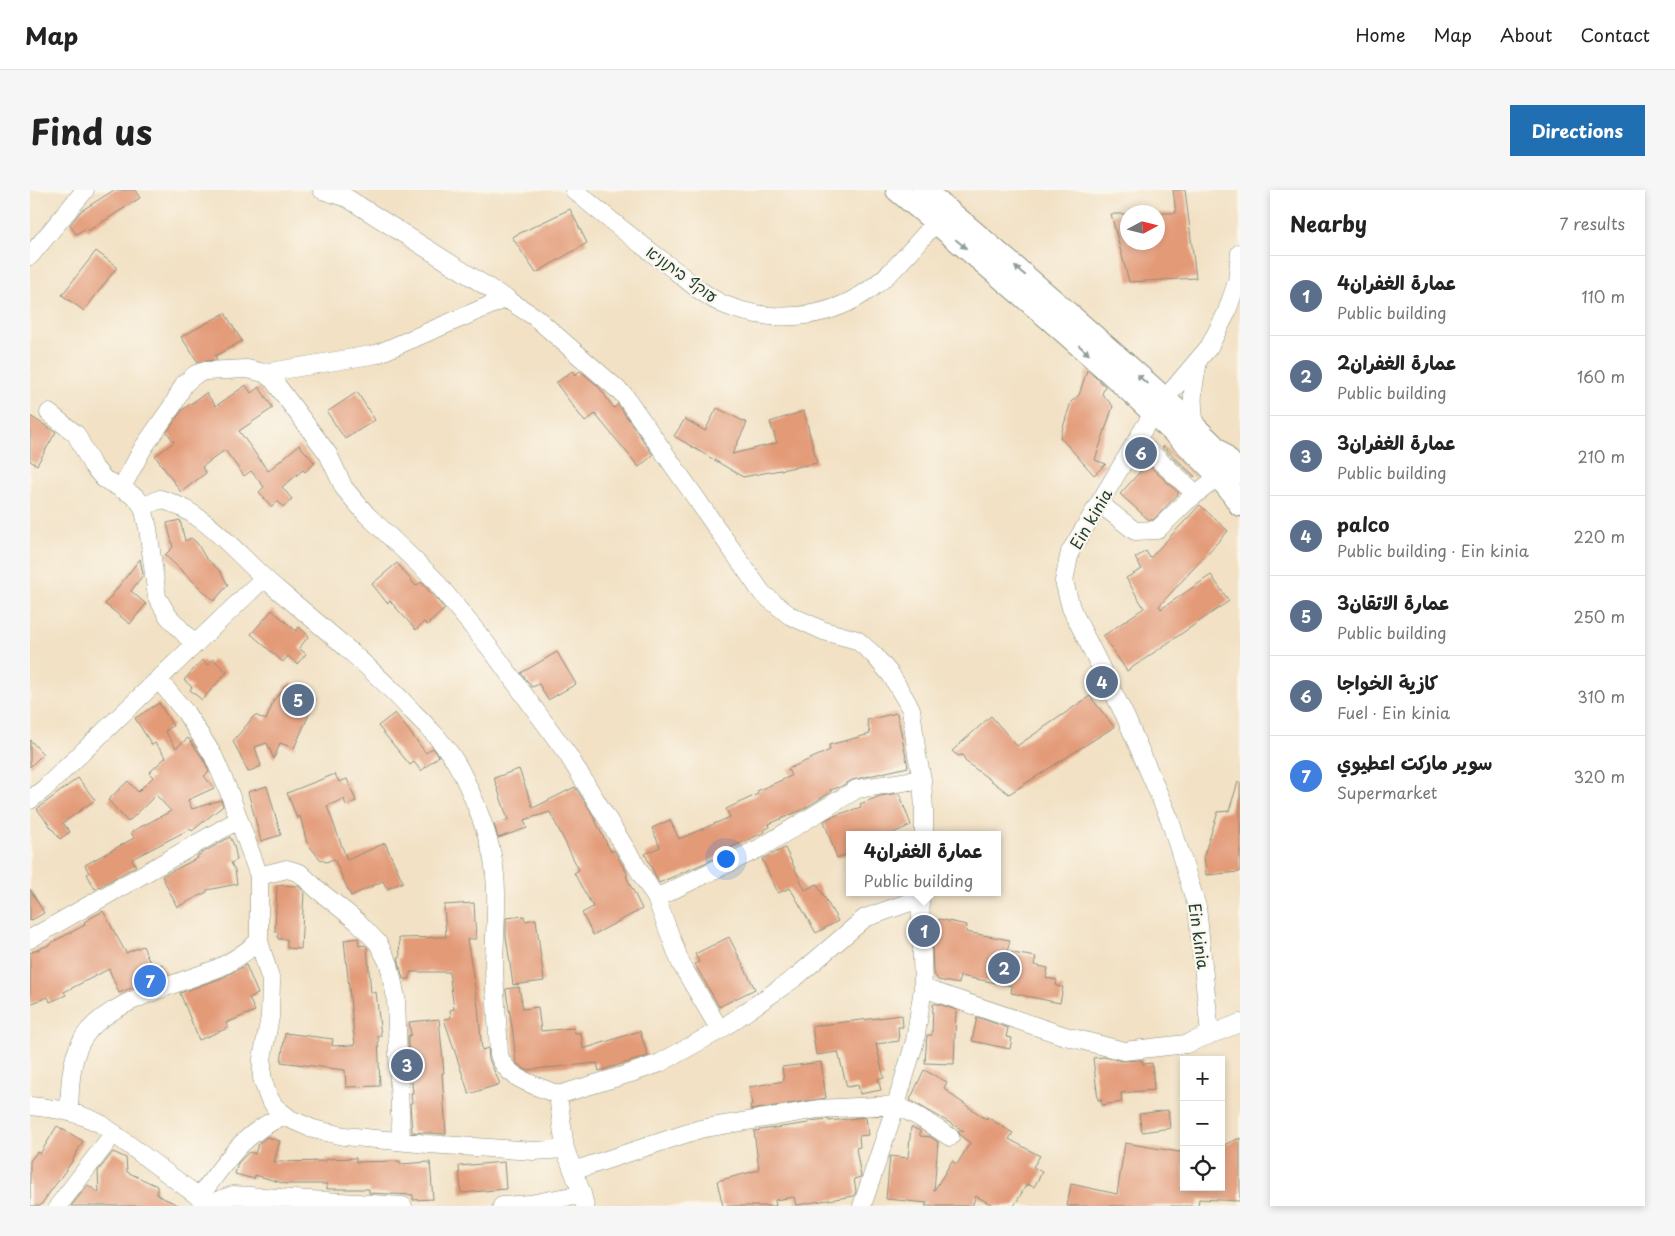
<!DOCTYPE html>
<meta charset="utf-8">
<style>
:root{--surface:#fff;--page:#f6f6f6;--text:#222;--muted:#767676;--line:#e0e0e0;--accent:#1f6fb2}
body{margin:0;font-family:"Playpen Sans","Playpen Sans Arabic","Playpen Sans Hebrew",sans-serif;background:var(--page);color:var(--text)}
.controls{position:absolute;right:15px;bottom:15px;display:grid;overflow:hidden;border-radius:0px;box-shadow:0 2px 8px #0003}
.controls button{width:45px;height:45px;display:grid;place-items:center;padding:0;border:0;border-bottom:1px solid var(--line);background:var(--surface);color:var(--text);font:25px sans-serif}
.compass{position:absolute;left:1090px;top:15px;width:45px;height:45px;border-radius:50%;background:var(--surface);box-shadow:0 2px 8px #0003;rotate:83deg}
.you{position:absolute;left:695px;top:668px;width:18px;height:18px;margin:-12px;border:4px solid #fff;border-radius:50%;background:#1a73e8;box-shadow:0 0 0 8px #1a73e833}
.badge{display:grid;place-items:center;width:32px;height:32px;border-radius:50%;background:var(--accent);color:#fff;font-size:16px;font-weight:700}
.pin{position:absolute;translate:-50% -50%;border:2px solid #fff;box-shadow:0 1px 5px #0006}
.popup{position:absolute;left:816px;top:641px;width:155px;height:65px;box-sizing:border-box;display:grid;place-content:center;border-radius:0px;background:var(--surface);filter:drop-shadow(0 1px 4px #0005);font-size:16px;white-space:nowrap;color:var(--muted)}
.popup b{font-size:19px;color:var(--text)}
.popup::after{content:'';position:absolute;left:50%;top:100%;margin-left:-10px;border:10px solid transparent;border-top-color:var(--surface)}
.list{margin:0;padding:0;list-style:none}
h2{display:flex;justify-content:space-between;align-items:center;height:65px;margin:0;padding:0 20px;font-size:21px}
h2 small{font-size:16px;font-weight:400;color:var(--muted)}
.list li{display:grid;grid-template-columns:32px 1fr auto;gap:15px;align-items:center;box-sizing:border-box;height:80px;padding:0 20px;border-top:1px solid var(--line)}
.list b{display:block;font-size:19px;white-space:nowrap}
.list p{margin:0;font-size:16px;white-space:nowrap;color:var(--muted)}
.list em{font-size:16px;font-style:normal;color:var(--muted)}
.icon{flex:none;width:28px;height:28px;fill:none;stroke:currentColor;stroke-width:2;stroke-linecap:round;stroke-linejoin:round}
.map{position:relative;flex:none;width:1210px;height:1016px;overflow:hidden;border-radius:0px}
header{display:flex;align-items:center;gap:30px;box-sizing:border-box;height:70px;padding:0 25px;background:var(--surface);border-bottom:1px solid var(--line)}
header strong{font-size:24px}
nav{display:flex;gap:28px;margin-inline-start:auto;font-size:18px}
.intro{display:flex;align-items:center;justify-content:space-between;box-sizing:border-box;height:120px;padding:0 30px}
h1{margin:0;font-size:35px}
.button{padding:12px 22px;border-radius:0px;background:var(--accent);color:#fff;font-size:18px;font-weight:700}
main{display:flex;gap:30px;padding:0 30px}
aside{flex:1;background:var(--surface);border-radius:0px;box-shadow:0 2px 8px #0003}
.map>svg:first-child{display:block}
</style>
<header>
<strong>Map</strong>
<nav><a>Home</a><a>Map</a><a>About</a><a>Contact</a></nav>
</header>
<div class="intro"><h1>Find us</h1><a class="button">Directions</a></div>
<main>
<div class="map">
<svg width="1210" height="1016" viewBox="0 0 1210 1016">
<rect width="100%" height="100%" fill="#fbf7ec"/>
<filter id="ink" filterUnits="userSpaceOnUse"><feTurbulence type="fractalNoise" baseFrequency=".02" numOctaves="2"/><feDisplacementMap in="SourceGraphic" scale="10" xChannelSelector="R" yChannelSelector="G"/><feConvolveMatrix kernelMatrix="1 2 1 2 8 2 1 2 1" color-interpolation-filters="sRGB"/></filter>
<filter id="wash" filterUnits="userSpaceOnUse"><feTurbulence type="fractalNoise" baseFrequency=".0096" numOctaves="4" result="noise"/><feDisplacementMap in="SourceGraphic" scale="20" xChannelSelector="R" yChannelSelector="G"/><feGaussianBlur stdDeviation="1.12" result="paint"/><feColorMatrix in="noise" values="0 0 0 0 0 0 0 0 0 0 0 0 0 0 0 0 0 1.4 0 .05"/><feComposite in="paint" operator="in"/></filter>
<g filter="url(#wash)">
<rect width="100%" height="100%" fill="#f2e1c4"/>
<g id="blocks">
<path fill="#e39a77" d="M84 0H105L110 8 58 41 56 38 46 44 40 35 51 21Z
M1143 0H1155L1166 88 1099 92 1081 24H1098V52H1128V23H1146Z
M540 19 557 53 506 83 482 47Z
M66 61 87 77 54 121 32 105Z
M195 123 212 151 185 166 187 170 168 172 151 147Z
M1057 180 1075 196 1072 204 1083 216 1065 270 1076 274 1064 285 1030 247 1041 212 1049 205Z
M542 181 545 185 550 181 568 196 584 218 588 214 623 265 609 277 565 224 555 232 526 193Z
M216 195 221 203 229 197 243 218 209 241 238 281 269 255 285 273 275 282 273 280 252 297 262 309 253 317 248 311 242 317 229 302 234 297 221 281 214 286 195 260 172 277 176 283 151 302 125 266 144 252 137 242 152 220 176 203 186 216Z
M327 202 345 230 315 249 297 222Z
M687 218 717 233 702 264 747 253 740 232 774 221 787 273 713 287 644 246 655 229 675 241Z
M0 226 26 242 7 275 0 271Z
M1133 256 1165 286 1164 287 1132 258Z
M1117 274 1149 303 1123 330H1119L1090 304Z
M1170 315 1198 341 1129 416 1131 419 1181 385 1199 411 1097 481 1073 446 1114 418 1096 388 1112 379 1105 368 1116 361 1120 368Z
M150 330 155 351 161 348 167 353 175 367 190 381 198 395 184 411 135 365 143 357 137 333Z
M110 369 113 385 101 401 116 414 100 434 75 414Z
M367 373 386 396 391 392 415 419 397 435 394 432 386 440 360 411 357 413 342 394Z
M242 420 266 441 269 437 279 446 269 458 276 464 267 474 258 466 253 472 221 444Z
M527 462 546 494 518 510 509 494 502 497 491 483Z
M183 469 197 482 172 510 160 500 162 497 154 490 172 470 178 475Z
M262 492 264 497 274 501 277 506 286 509 264 558 250 553 244 569 237 553 225 557 231 576 218 582 203 551 225 525 236 530 244 510 252 501 254 496Z
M1060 506 1084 537 979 604 935 571 933 565 928 566 922 561 961 526 987 556Z
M129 513 143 536 135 541 146 558 158 548 174 570 179 582 174 586 184 598 158 610 162 619 191 610 193 616 162 641 160 639 102 669 106 676 65 699 57 684 59 683 55 675 104 648 101 642 141 621 126 605 98 632 78 610 98 591 108 602 123 587 119 583 136 567 125 553 122 555 105 528Z
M365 523 396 563 403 558 409 566 391 581 384 572 380 575 348 536Z
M867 523 878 577 822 590 810 597 800 600 801 602 772 620 739 634 740 637 734 640 735 642 700 658 701 660 677 672 629 693 615 664 630 657 622 638 640 630 649 649 700 627 696 619 728 604 727 601 761 586 758 579 800 560 799 555 840 544 837 530Z
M0 550 13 564 0 577Z
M489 579 503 618 545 597 560 620 581 662 584 660 598 685 596 686 612 719 563 745 552 723 563 717 544 683 549 680 520 622 494 630 497 638 468 648 464 634 478 630 464 588Z
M305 584 309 592 317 589 326 611 316 615 314 609 297 616 317 670 355 653 373 692 357 699 353 691 321 706 304 669 296 672 290 669 277 653 270 626 267 628 257 603Z
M48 588 65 610 33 633 40 642 30 649 7 619Z
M1208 592H1210V682L1176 685 1174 665 1188 622 1199 621Z
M237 596 251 645 231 651 218 602Z
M869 603 881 635 859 645H820V663L807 668 794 631 801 627 831 617 830 614 850 606Z
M200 647 204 655 207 670 201 673 205 680 207 694 177 700V702L147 717 132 686 168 668 167 666Z
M755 658 775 700 787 694 808 731 786 743 760 698 748 703 732 669Z
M247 695 268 696 274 701 271 759 257 758V749H248V742H245Z
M0 699 14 723 0 731Z
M444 713 446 749H437L448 817 452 860 458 858 459 869 470 894 439 904 414 829 421 828 420 820 424 819 419 782H380V789H373L368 768H370L369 748 416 747 414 715Z
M73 721 96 763 113 756 122 778 132 774 136 784 89 803 79 779 34 802 36 805 20 812 18 807 0 814V763L21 754V753L55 735 54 732Z
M494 726 495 731 506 729 514 791 483 795 476 746V728Z
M909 729 937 735 936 742 980 750 977 762 1006 767 1004 775 1018 778 1016 788 1027 790 1026 796 1033 797 1030 813 981 803 982 796 930 786 929 794 908 790 903 782 902 748H905Z
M699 747 725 799 689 817 665 774 669 772 665 764Z
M328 748 329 756 335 755 337 757 341 803 346 802 351 846H348L350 896 316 897 315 880 251 872 255 843 303 849 302 856 325 855 314 750Z
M216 775 228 804 219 808 225 821 196 833 198 838 169 850 150 803 192 788Z
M489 797 493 819 508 817 511 841 544 838 545 843H551L553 859 610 841 618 866 569 881 567 873 496 880 486 873 483 843 476 801V799Z
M903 814H909L926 820 924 874 895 873 897 845H902Z
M872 825 873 837H868L869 851 846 854 854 888 848 889 851 900 830 904 828 895 817 897 808 862 786 865 782 836Z
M947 827 978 838 976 847 982 848 980 859 942 851Z
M409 829 414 883H412L416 944 382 942 380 913H382L381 903H383L378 854V846L381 845 379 832Z
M1074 867 1092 871 1112 870 1113 874 1122 873 1124 900 1091 903 1092 912 1072 915 1071 909 1068 910 1063 868Z
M791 872 796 908 721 920 720 915H722L719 897 754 891 752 877Z
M894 880 917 892 914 898 923 906 956 929 957 927 983 943 979 949 1010 966 1003 977 1012 982 1004 997 997 994 984 1016H964L946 1006 942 1016H895L897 1013 856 1009 860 966 878 968 881 937 890 941V946L901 947 908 952 904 1001 922 971 927 974 940 953 930 945 928 941H934L880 910Z
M1138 920 1140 938 1112 942 1109 924Z
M836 927 838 945 829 946 830 957 826 958 831 987 824 989 826 1001 824 1006 766 1015 764 1007 745 1010 746 1016H693L687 991 729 980 724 941 779 933V931L799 929V931Z
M27 936 53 951 41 973 10 1016H0V971L7 962 10 964Z
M237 947 250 951 244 972 296 971V969L326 968V972L370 971V974L400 972 403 1009 383 1010V1005L339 1003V999H297V994H256L225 985 224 989 205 984 208 973 219 962 225 964 228 954Z
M1210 948V1011L1169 1009 1168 1016H1037L1041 994 1087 1004 1095 953 1149 962 1154 961V997H1191V956Z
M83 962 96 968 97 982 127 996V1005L150 1016H41L58 995 69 1003 68 981Z
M474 972 476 999 431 1003 429 976Z"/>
</g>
</g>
<g filter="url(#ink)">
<use href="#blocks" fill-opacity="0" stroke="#888f7c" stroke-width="1"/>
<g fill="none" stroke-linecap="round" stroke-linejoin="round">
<g stroke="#888f7c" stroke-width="19">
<path id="minor" d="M292 0 317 8 505 127 594 205 732 403 759 425 794 441 827 450 844 465 861 485 881 519 887 565 892 589 894 620V645
M544 0C576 27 609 53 642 78 658 91 676 107 695 115 739 133 793 130 833 104 866 83 887 51 914 24
M0 66 55 0
M234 183 347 164 477 108
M19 223 46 244 62 275 74 289 106 307 113 317 118 338 127 407 138 426 165 455
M1166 238C1160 215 1163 195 1168 172
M1107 250 1166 304
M91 299 113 258 143 215 154 194 166 184 175 181 217 179 234 183 243 190 298 264 314 298 336 324 403 388 463 462 538 565 626 708 651 774 690 840
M1069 313 1105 341 1127 340 1156 312 1189 286
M113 317 130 309C177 321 211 370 248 400 295 439 341 477 383 522 398 537 413 552 425 571 439 594 456 638 462 665 470 703 464 741 464 779 465 807 468 837 469 865 477 890 507 895 528 905L535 959 552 1004 555 1016
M128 489 156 523 183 565 199 602 229 686V751L241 791 240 827 232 869V888L238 906 245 917 260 929 283 939 314 946 398 954 504 961 535 959
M0 610 14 599 233 389
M229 686 257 679 270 683 288 700 328 732 348 753 359 774 366 808 371 951
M626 708 730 658 827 599 892 589
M0 749 208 630
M893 798 1035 846 1094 861 1156 854 1210 833
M1180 844 1167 717 1140 630 1096 528 1041 418 1034 391 1040 362 1123 223 1179 157 1196 124 1207 92 1210 63
M528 905 598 884 630 873 690 840 766 787 835 728 889 709
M0 916C28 919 45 921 71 934L181 1016
M39 921C40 899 40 874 50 854 69 812 149 794 188 778 204 771 216 762 229 751
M543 981 670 939 788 919 866 915 889 927 920 947
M169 1007C197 971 211 944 255 925
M28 1016 84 943
M177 1016 179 1014 203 1005 373 1016
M472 1016 500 1014 552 1004
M832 1016 866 915 885 851 893 798 890 702"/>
</g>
<g stroke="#888f7c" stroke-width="24">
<path id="major" d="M867 0C954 73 1042 146 1124 224 1154 253 1188 280 1210 315
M894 0C960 55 1025 111 1089 168 1131 205 1173 242 1210 283"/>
</g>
<use href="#minor" stroke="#fff" stroke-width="18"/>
<use href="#major" stroke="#fff" stroke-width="22"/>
</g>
<defs><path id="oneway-solid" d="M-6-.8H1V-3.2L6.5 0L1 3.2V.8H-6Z" transform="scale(1.25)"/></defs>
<g fill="#8f9e9a">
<use href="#oneway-solid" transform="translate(931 54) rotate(40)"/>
<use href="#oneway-solid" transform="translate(990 81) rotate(-140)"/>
<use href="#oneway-solid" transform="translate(1054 160) rotate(42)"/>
<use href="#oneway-solid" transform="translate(1112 189) rotate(-137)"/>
</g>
</g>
<g text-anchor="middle" stroke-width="4.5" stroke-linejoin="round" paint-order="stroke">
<g font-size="16" fill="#1f3d34" stroke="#fbf7ec">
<text transform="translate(652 84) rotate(36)" y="6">עוקף ביתוניא</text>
<text transform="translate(1061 329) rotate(-60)" y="6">Ein kinia</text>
<text transform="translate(1169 746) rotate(82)" y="6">Ein kinia</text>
</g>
</g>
</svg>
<div class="controls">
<button>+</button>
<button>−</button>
<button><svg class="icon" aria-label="locate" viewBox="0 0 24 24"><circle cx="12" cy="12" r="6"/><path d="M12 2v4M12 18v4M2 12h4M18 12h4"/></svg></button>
</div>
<svg class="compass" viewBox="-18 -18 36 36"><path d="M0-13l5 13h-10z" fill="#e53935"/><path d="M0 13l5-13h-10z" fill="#767676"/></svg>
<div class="you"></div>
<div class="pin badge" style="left:894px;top:741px;background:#5c6f8a">1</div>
<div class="popup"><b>عمارة الغفران4</b>Public building</div>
<div class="pin badge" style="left:974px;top:778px;background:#5c6f8a">2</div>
<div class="pin badge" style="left:377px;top:875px;background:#5c6f8a">3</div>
<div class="pin badge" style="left:1072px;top:492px;background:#5c6f8a">4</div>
<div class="pin badge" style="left:268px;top:510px;background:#5c6f8a">5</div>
<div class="pin badge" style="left:1111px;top:263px;background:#5c6f8a">6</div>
<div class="pin badge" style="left:120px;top:791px;background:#3f7fe0">7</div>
</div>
<aside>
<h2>Nearby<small>7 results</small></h2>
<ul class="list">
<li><span class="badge" style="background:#5c6f8a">1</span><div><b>عمارة الغفران4</b><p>Public building</p></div><em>110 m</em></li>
<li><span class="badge" style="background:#5c6f8a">2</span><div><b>عمارة الغفران2</b><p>Public building</p></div><em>160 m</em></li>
<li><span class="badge" style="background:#5c6f8a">3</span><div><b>عمارة الغفران3</b><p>Public building</p></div><em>210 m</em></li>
<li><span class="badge" style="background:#5c6f8a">4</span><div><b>palco</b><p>Public building · Ein kinia</p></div><em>220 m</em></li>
<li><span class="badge" style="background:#5c6f8a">5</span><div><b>عمارة الاتقان3</b><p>Public building</p></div><em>250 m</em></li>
<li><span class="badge" style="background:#5c6f8a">6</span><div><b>كازية الخواجا</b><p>Fuel · Ein kinia</p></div><em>310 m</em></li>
<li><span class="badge" style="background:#3f7fe0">7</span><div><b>سوير ماركت اعطيوي</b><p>Supermarket</p></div><em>320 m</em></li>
</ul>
</aside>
</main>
